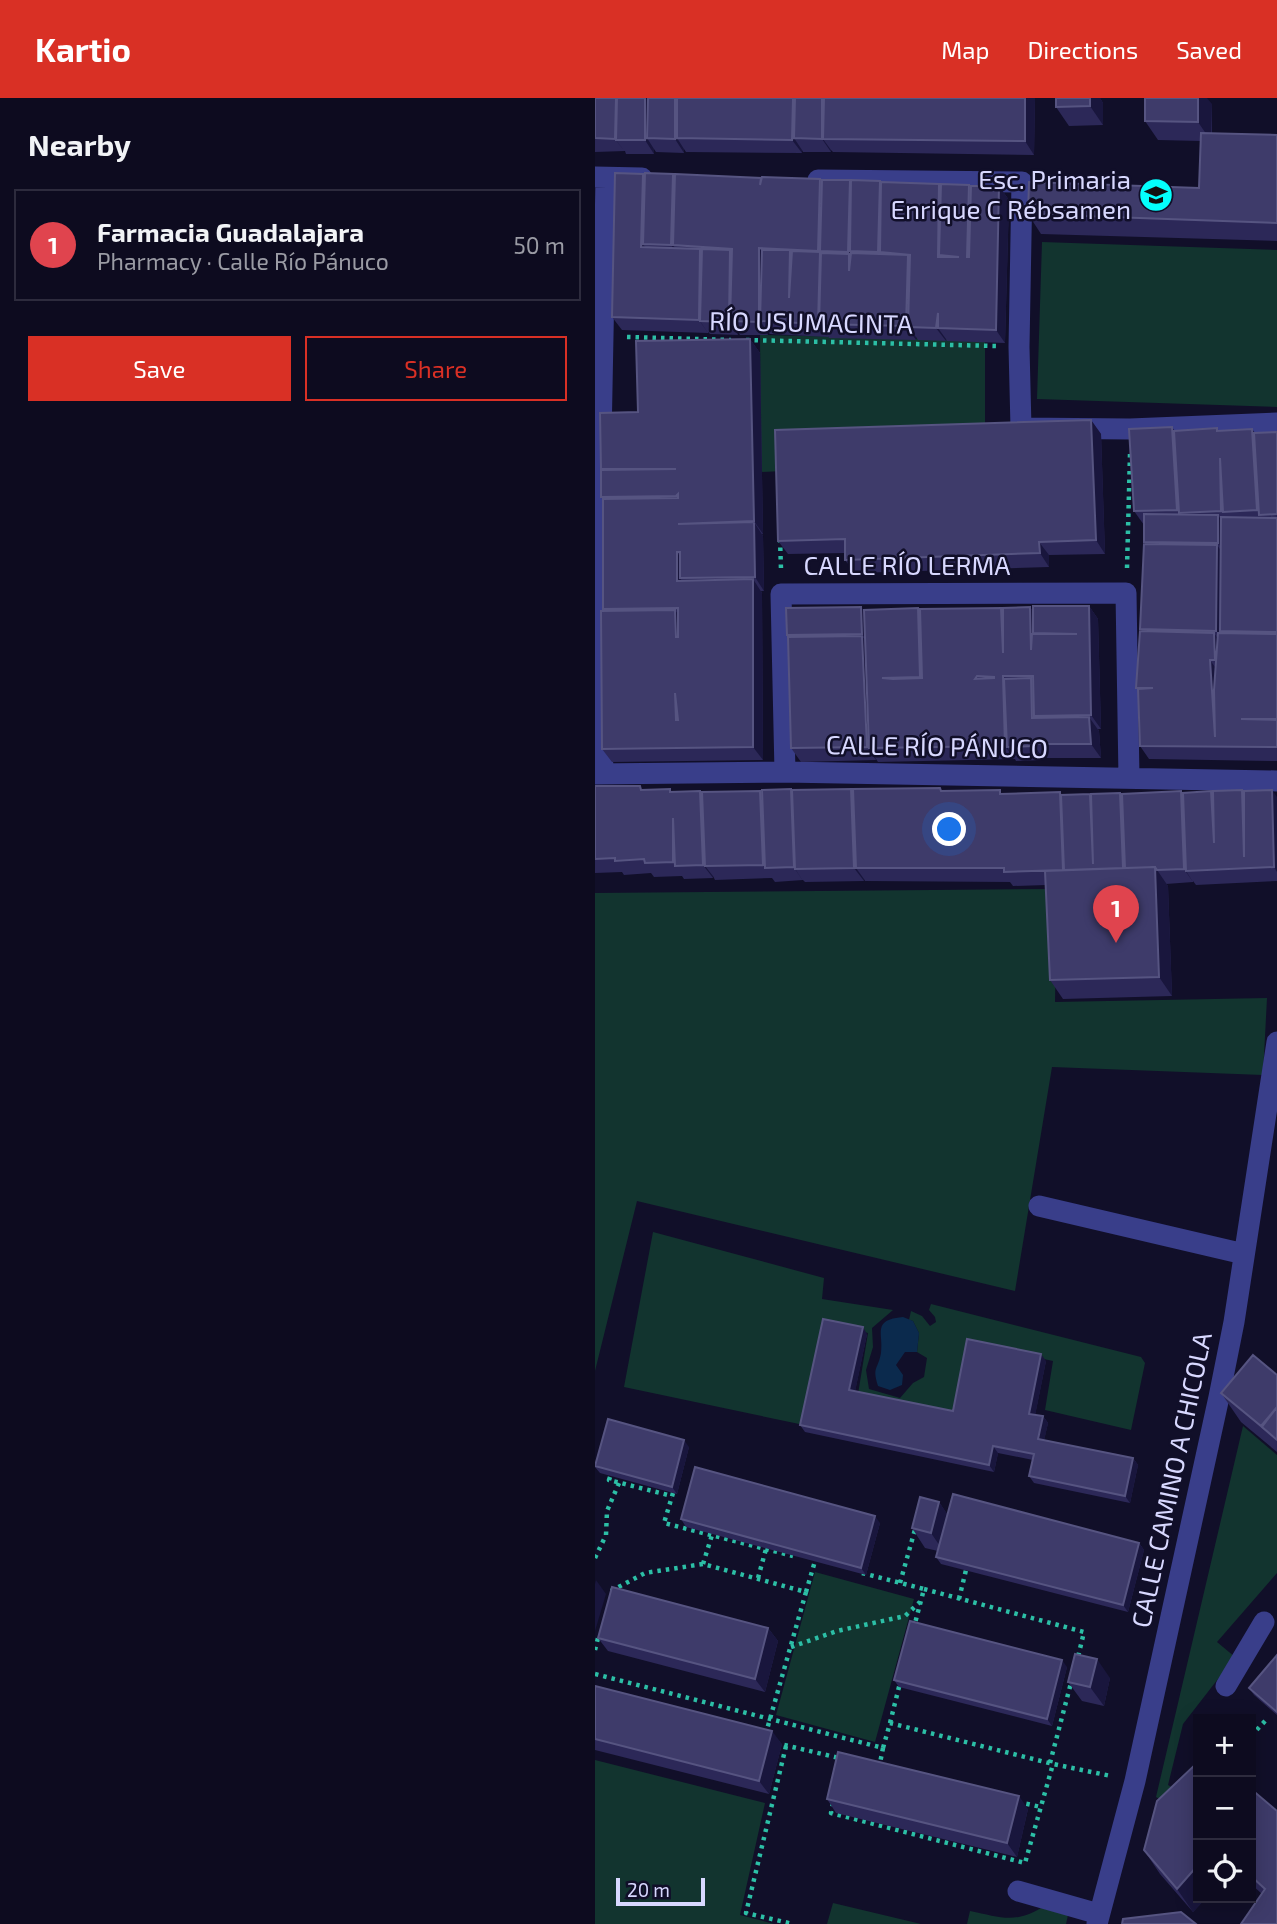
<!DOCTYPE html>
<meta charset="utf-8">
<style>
:root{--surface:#0d0b1f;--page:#161428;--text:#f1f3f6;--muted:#9a9ba4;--line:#2d2b3d;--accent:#d93025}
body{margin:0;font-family:"Exo 2",sans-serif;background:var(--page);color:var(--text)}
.controls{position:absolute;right:21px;bottom:21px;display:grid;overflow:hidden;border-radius:0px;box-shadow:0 4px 18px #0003}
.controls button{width:63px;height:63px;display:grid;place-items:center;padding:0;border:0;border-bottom:2px solid var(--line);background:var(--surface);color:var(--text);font:35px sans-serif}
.scale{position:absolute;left:21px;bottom:18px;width:89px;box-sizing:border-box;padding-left:7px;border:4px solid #d8d8ff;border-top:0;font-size:19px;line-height:24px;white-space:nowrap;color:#d8d8ff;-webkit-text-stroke:5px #110f29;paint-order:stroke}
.you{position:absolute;left:355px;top:732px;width:24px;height:24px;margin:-18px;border:5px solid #fff;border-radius:50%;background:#1a73e8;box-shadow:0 0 0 10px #1a73e833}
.badge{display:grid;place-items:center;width:46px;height:46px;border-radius:50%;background:var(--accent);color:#fff;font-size:23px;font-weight:700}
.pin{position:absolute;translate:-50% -58px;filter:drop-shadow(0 2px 4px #0008)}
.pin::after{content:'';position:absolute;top:37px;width:24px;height:21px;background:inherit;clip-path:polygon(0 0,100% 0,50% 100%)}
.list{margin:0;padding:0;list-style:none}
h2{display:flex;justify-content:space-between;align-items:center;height:91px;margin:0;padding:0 28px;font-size:30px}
h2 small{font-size:23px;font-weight:400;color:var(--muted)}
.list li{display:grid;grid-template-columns:46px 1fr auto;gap:21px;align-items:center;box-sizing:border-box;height:112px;margin:0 14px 14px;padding:0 14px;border:2px solid var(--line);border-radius:0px}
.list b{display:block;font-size:26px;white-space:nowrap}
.list p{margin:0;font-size:23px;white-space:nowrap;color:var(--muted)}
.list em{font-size:23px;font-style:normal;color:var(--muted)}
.actions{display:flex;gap:14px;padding:21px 28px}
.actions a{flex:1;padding:16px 0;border:2px solid var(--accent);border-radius:0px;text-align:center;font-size:24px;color:var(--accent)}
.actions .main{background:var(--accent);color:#fff}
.icon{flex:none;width:38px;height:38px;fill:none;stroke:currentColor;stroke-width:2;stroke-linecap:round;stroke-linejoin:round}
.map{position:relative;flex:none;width:682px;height:1826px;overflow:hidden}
header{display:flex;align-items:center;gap:42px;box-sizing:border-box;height:98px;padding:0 35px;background:var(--accent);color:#fff}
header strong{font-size:33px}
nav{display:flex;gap:38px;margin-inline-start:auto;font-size:24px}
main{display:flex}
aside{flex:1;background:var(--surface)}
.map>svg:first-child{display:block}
</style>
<header>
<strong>Kartio</strong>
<nav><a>Map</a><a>Directions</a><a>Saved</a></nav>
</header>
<main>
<aside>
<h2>Nearby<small></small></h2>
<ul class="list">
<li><span class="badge" style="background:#e0444e">1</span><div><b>Farmacia Guadalajara</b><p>Pharmacy · Calle Río Pánuco</p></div><em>50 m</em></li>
</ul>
<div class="actions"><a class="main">Save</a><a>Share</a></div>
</aside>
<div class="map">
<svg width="682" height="1826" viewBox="0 0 682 1826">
<rect width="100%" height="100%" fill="#110f29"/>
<path fill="#12342f" d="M447 144 682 152V309L442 301Z
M165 237 390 242V332L189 373 166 374Z
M462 791 460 904 672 900 668 977 457 969 420 1193 42 1103 0 1273V795Z
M58 1134 229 1180 227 1201 298 1212 277 1230 278 1249 271 1272 274 1291 305 1300 318 1285 329 1279 332 1260 322 1254 324 1235 318 1223 314 1222 316 1213 327 1218 335 1228 341 1224 340 1219 334 1212 336 1206 546 1259 550 1265 536 1332 450 1312 458 1263 375 1245 360 1316 263 1296 273 1235 232 1226 209 1327 29 1289Z
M648 1328 682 1357V1475L622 1544 640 1559 588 1626 573 1687 593 1699 584 1712 561 1699Z
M220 1474 319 1501 280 1644 181 1617Z
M0 1662 170 1705 145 1817 179 1826H0Z
M238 1805 326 1826H232Z
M446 1810 473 1817 471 1826H372L375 1813C405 1819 419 1826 446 1810Z"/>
<path fill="#0b2a4d" d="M308 1219 318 1223 324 1235 322 1254H310L301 1267 308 1277 307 1287 295 1292 283 1288C277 1268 283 1272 286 1255 289 1235 276 1222 308 1219Z"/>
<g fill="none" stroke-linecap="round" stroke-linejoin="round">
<path stroke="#2cbfa6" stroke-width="4.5" stroke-dasharray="3.5 5" stroke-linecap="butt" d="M32 239 136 242
M151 242 401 248
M185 441 186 471
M532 470 535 356
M15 1379 14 1382 77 1398
M78 1395 69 1425 198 1458
M0 1460 11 1437 12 1413 24 1385
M108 1466 117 1437
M267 1475 329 1491 319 1529
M163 1480 171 1451
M305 1485 321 1428
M329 1491 489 1534 483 1559
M16 1493 50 1475 108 1466 211 1494 171 1635
M211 1494 220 1463
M364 1501 371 1472
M196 1549 242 1533 310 1518 325 1504
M0 1552 4 1536
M0 1576 288 1650 295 1625 458 1666 516 1678
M295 1625 305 1585
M656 1638 672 1621
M181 1645 244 1660
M191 1648 151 1815 198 1826
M455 1665 477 1581
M284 1670 288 1650
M423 1704 446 1709
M238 1705 236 1715 430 1765 458 1666"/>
<path stroke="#393e8a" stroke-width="21" d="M0 79 47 80
M223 82 427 84 424 249 426 330 535 331 682 325
M190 674 186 496 531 495 534 680
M0 676 190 674 682 683
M8 676 3 500 11 80
M444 1108 649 1156
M631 1588 669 1524
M423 1793 504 1816
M502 1826 540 1683 624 1299 639 1224 682 944"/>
</g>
<path fill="#2c2858" d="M0 0H440L439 57 238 54 236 52V54H208L207 52V55L91 54 89 51V55L61 54 59 51V56H31L30 53 0 54Z
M461 0H505L508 5V27L474 28 461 9Z
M617 6V35L682 37V143L446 136 433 116 604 90 606 43 563 42 550 23Z
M48 76 50 78 167 82 225 81 227 84 376 90 404 88 414 102 410 245 352 243 351 241V243L323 242 321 239V242L234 240 233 238V239L175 236 173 234V237H145L143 234V237L115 236 113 234V235L27 232 17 219Z
M155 241 165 255 168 436H167L168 438 169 493H166L167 495 168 662 17 664 7 651 9 513 8 511V402L6 399 7 372 6 371 43 314Z
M496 322 506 336 510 456 454 457V469L260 475 250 462V455L193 456 183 443Z
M622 330 624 333 657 331 660 335 682 334V663L554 661 545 648 543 592 541 590 547 533 545 531 550 446 549 444V427L539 413Z
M494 508 503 521 506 631H503L504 633 506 660H448V662L421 663 420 661 283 664 281 661V662L206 664 196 650 193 539 192 537 269 512 323 510 325 513 406 510 408 512 435 509 438 513Z
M0 688 48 691H75L77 694 105 693 107 695 165 693 167 695 196 691 197 694 258 693 345 690 347 693 407 696 465 694 466 697 496 699 525 695 527 698 586 693 588 696H618L647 692 649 696 682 699V783L601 787 598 783V784L571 786 573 788 577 898 468 901 455 882 451 787 418 788 415 784 270 783 269 781V783L210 784 208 782 180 784 177 780 120 782 118 778V780L89 781 87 778 59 779 56 775 29 777 27 774 0 775Z
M272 1236 260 1293 358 1313 451 1263 440 1317 448 1318 453 1325 449 1342 538 1360 543 1367 535 1405 439 1385 434 1378 438 1362 403 1355 399 1374 210 1334 205 1327Z
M682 1277V1354L646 1324 626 1295Z
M94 1349 82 1396 5 1375 0 1369Z
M344 1404 352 1416 544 1445 549 1452 533 1514 346 1466 341 1459 343 1453 330 1450 317 1430Z
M86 1421 285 1425 271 1477 91 1429Z
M173 1530 183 1543 170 1594 13 1553 3 1540Z
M682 1557V1617L659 1597 654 1590Z
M472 1569 457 1628 304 1589 299 1582Z
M515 1580 509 1608 487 1603 473 1584Z
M0 1588 187 1646 174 1696 0 1652Z
M656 1691 682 1826 667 1796 656 1786Z
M232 1701 433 1711 422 1759 241 1715Z
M549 1752 603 1800H611L598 1814 565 1776Z"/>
<path fill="#19163d" d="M21 0H30L21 42 30 54 20 41Z
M50 0H60L52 40 59 51V56L50 42Z
M80 0H90L82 40 89 51V55L80 41Z
M198 0H207L199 40 207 52V55L197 42Z
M227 0H237L228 41 236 52V54L227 41Z
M430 0H440L439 57 430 43Z
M495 0H505L508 5V27L495 8Z
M603 0H612L617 6 616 43 603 24Z
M48 76 58 90 48 146 56 157 46 149Z
M78 76 87 90 78 147 86 159V161L76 147Z
M225 81 234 95 225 153 232 163 224 226 233 239 223 226 225 155 223 153Z
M255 82 264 96 255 153 262 164 254 173V156L253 154Z
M285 83 294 97 285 154 292 166V168L283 154Z
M374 87 383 101 381 173 372 159Z
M404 88 414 102 410 245 401 232Z
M164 150 174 164 165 223 173 234V237L164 224Z
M105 151 115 164 105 223 113 235 104 222Z
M135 152 145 166 135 223 143 234V237L134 224Z
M313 157 323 171 313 229 321 239V242L311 228Z
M343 215V230L351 241V243L341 230Z
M155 241 165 255 168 436 159 423Z
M496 322 506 336 510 456 501 442Z
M577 329 587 343 584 415 582 412Z
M657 331 667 345 665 417 662 412Z
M623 417 632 431 633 459 623 445Z
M159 424 168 438 169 493 160 479Z
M444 444 454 457V469L445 455Z
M622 447 632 461 625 533 630 540V546L621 533Z
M82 454 91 468 85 480 91 489 82 483Z
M158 481 167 495 168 662 158 649Z
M494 508 503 521 506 631 496 617Z
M266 509 276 522V549L267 536Z
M435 509 444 523 438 535 445 544 436 552Z
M323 510 332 524 335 592 325 579Z
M80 512 90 526V553L81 539Z
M619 535 628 548 629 576 620 562Z
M267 538 277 551 274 650 281 661V662L272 649Z
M615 562 625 576 620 639Z
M408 578 417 592 412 649 420 662 410 648Z
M436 580 445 593 439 618 447 629 437 620Z
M494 619 504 633 506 660 496 646Z
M438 646 448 660V662L438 648Z
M196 691 205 705 200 771 208 783 199 769Z
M256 691 266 705 261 770 269 781V783L259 770Z
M647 692 656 706 649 759Z
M677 692 682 699V774L679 769Z
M105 693 115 707 110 768 118 778V780L108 767Z
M165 693 175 706 171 770 168 767Z
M586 693 596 706 591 773 598 784 589 771Z
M465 694 474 708 469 775 468 773Z
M525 695 535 709 537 774H528Z
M560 769 573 788 577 898 564 879Z
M268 1229 272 1236 259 1299 254 1292Z
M446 1256 451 1263 439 1323 434 1316Z
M448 1318 453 1325 448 1348 443 1341Z
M89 1342 94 1349 82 1396 77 1389Z
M398 1348 403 1355 399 1374 394 1367Z
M538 1360 543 1367 535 1405 530 1398Z
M344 1404 357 1423 349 1454 336 1435Z
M280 1418 285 1425 271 1477 266 1470Z
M544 1445 549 1452 533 1514 528 1507Z
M1 1482 11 1496 0 1533V1486Z
M173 1530 183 1543 170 1594 160 1581Z
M502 1561 515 1580 509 1608 495 1589Z
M467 1562 472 1569 457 1628 452 1621Z
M177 1633 187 1646 174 1696 164 1683Z
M424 1698 433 1711 422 1759 412 1745Z
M603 1767V1800H611L598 1814 582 1791Z"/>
<path fill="#3e3b6a" stroke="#565481" stroke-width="2" fill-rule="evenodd" d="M0 0H21L20 41 0 40Z
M22 0H50V42H21Z
M53 0H80V41L52 40Z
M82 0H198L197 42 82 40Z
M200 0H227V41L199 40Z
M229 0H430V43L228 41Z
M461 0H495V8L461 9Z
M550 0H603V24L550 23Z
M606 35 682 37V125L433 116 434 84 604 90Z
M20 75 48 76 46 149 105 151 104 222 17 219Z
M50 75 78 76 76 147 48 146Z
M80 76 166 80 165 87 167 79 225 81 223 153 164 150V224L135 223 137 151 78 147Z
M227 82H255L253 154 225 153Z
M256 82 285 83 283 154 255 153Z
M286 84 344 86 343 159H364L344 157 346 86 374 87 372 159H374L376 88H404L401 232 343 230V215L341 230 313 229 315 157 285 154Z
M107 151 135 152 134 224 105 223Z
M167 152H195L194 200 197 153 225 154 223 226 165 223Z
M226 155 254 156V173L256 155 313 157 311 228 224 226Z
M155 241 159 423 83 426 159 424 160 479 85 480V454H82V483L158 481V649L7 651 6 513 80 512 81 539H83V510L8 511V401L83 400V396L81 398 6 399V372L81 371H6L5 315 43 314 41 243ZM80 595 83 622H81Z
M496 322 501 442 444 444 445 455 250 462V441L183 443 180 332Z
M577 329 582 412 539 413 534 331Z
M622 330V333L657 331 662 412 628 414 625 360 626 413 584 415 579 333Z
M682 334V416L664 417 659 335Z
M549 416 623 417V445L549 444Z
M626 419 682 420V534L625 533Z
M549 446 622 447 621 533 545 531Z
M438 508H494L496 617 439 618 438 578H408L410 648 274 650 269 512 323 510 325 579 287 580 298 581 327 580 325 511 406 510 408 555V510L435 509 436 552 437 536H482L438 535ZM382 578 399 579V580L380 581Z
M266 509 267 536 192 537 191 510Z
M545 533 619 535 620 562H615L620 639 619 592 623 535 682 536V621H646L682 622V649L545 648 543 591 558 590H541Z
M267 538 272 649 196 650 193 539Z
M436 580 437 620 494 619 496 646H438V648L412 649 409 581Z
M0 688H45L46 692 75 691V694L105 693 108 767 80 768 78 720V764L50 765 49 761 20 763V760L0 761Z
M345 690 346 693 405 692V696L465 694 468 772 409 774V770H261L258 691Z
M196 691 199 769 170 770 167 692Z
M256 691 259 770 200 771 197 692Z
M647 692 649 759V693L677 692 679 769 591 773 588 695 616 693 619 745 618 693Z
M165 693 168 767 110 768 107 694Z
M586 693 589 771 562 772 560 769 530 770 527 696Z
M525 695 528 770 469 772 466 697 495 696 498 766 496 696Z
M560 769 564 879 455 882 450 773Z
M228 1221 268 1229 254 1292 358 1313 372 1241 446 1256 434 1316 448 1318 443 1341 538 1360 530 1398 434 1378 439 1356 398 1348 394 1367 205 1327Z
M658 1257 682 1277V1309L666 1328 626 1295Z
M682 1309V1342L667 1329Z
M13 1321 89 1342 77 1389 0 1368Z
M100 1369 280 1418 266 1470 86 1421Z
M358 1396 544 1445 528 1507 341 1459Z
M325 1399 344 1404 336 1435 317 1430Z
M17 1489 173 1530 160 1581 3 1540Z
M315 1523 467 1562 452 1621 299 1582Z
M480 1556 502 1561 495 1589 473 1584Z
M682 1557V1614L654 1590Z
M0 1588 177 1633 164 1683 0 1641Z
M243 1654 424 1698 412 1745 232 1701Z
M603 1664V1767L582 1791 549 1752 562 1703Z
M656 1691 682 1713V1826H646L670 1791 656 1778Z
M586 1814 601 1826H527L528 1821Z"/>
<defs>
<g id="school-disc" transform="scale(1.75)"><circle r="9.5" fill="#04fffd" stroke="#110f29"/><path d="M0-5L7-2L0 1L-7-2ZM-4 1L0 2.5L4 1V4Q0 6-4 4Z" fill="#111"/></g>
</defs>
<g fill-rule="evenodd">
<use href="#school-disc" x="561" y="97"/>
</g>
<g text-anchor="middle" stroke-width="5" stroke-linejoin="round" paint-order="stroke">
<g font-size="26" fill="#d8d8ff" stroke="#110f29" text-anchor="end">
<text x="536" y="91">Esc. Primaria<tspan x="536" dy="30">Enrique C Rébsamen</tspan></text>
</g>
<g font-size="26" fill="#d8d8ff" stroke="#110f29">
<text transform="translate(216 225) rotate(1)" y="9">RÍO USUMACINTA</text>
<text x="312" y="477">CALLE RÍO LERMA</text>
<text transform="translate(342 649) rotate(1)" y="9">CALLE RÍO PÁNUCO</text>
<text transform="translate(577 1382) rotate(-78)" y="9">CALLE CAMINO A CHICOLA</text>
</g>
</g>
</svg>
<div class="controls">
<button>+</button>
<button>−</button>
<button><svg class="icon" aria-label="locate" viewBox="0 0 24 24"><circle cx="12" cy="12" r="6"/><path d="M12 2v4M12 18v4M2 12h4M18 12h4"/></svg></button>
</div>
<div class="scale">20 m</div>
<div class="you"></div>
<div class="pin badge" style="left:521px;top:845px;background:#e0444e">1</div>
</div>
</main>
